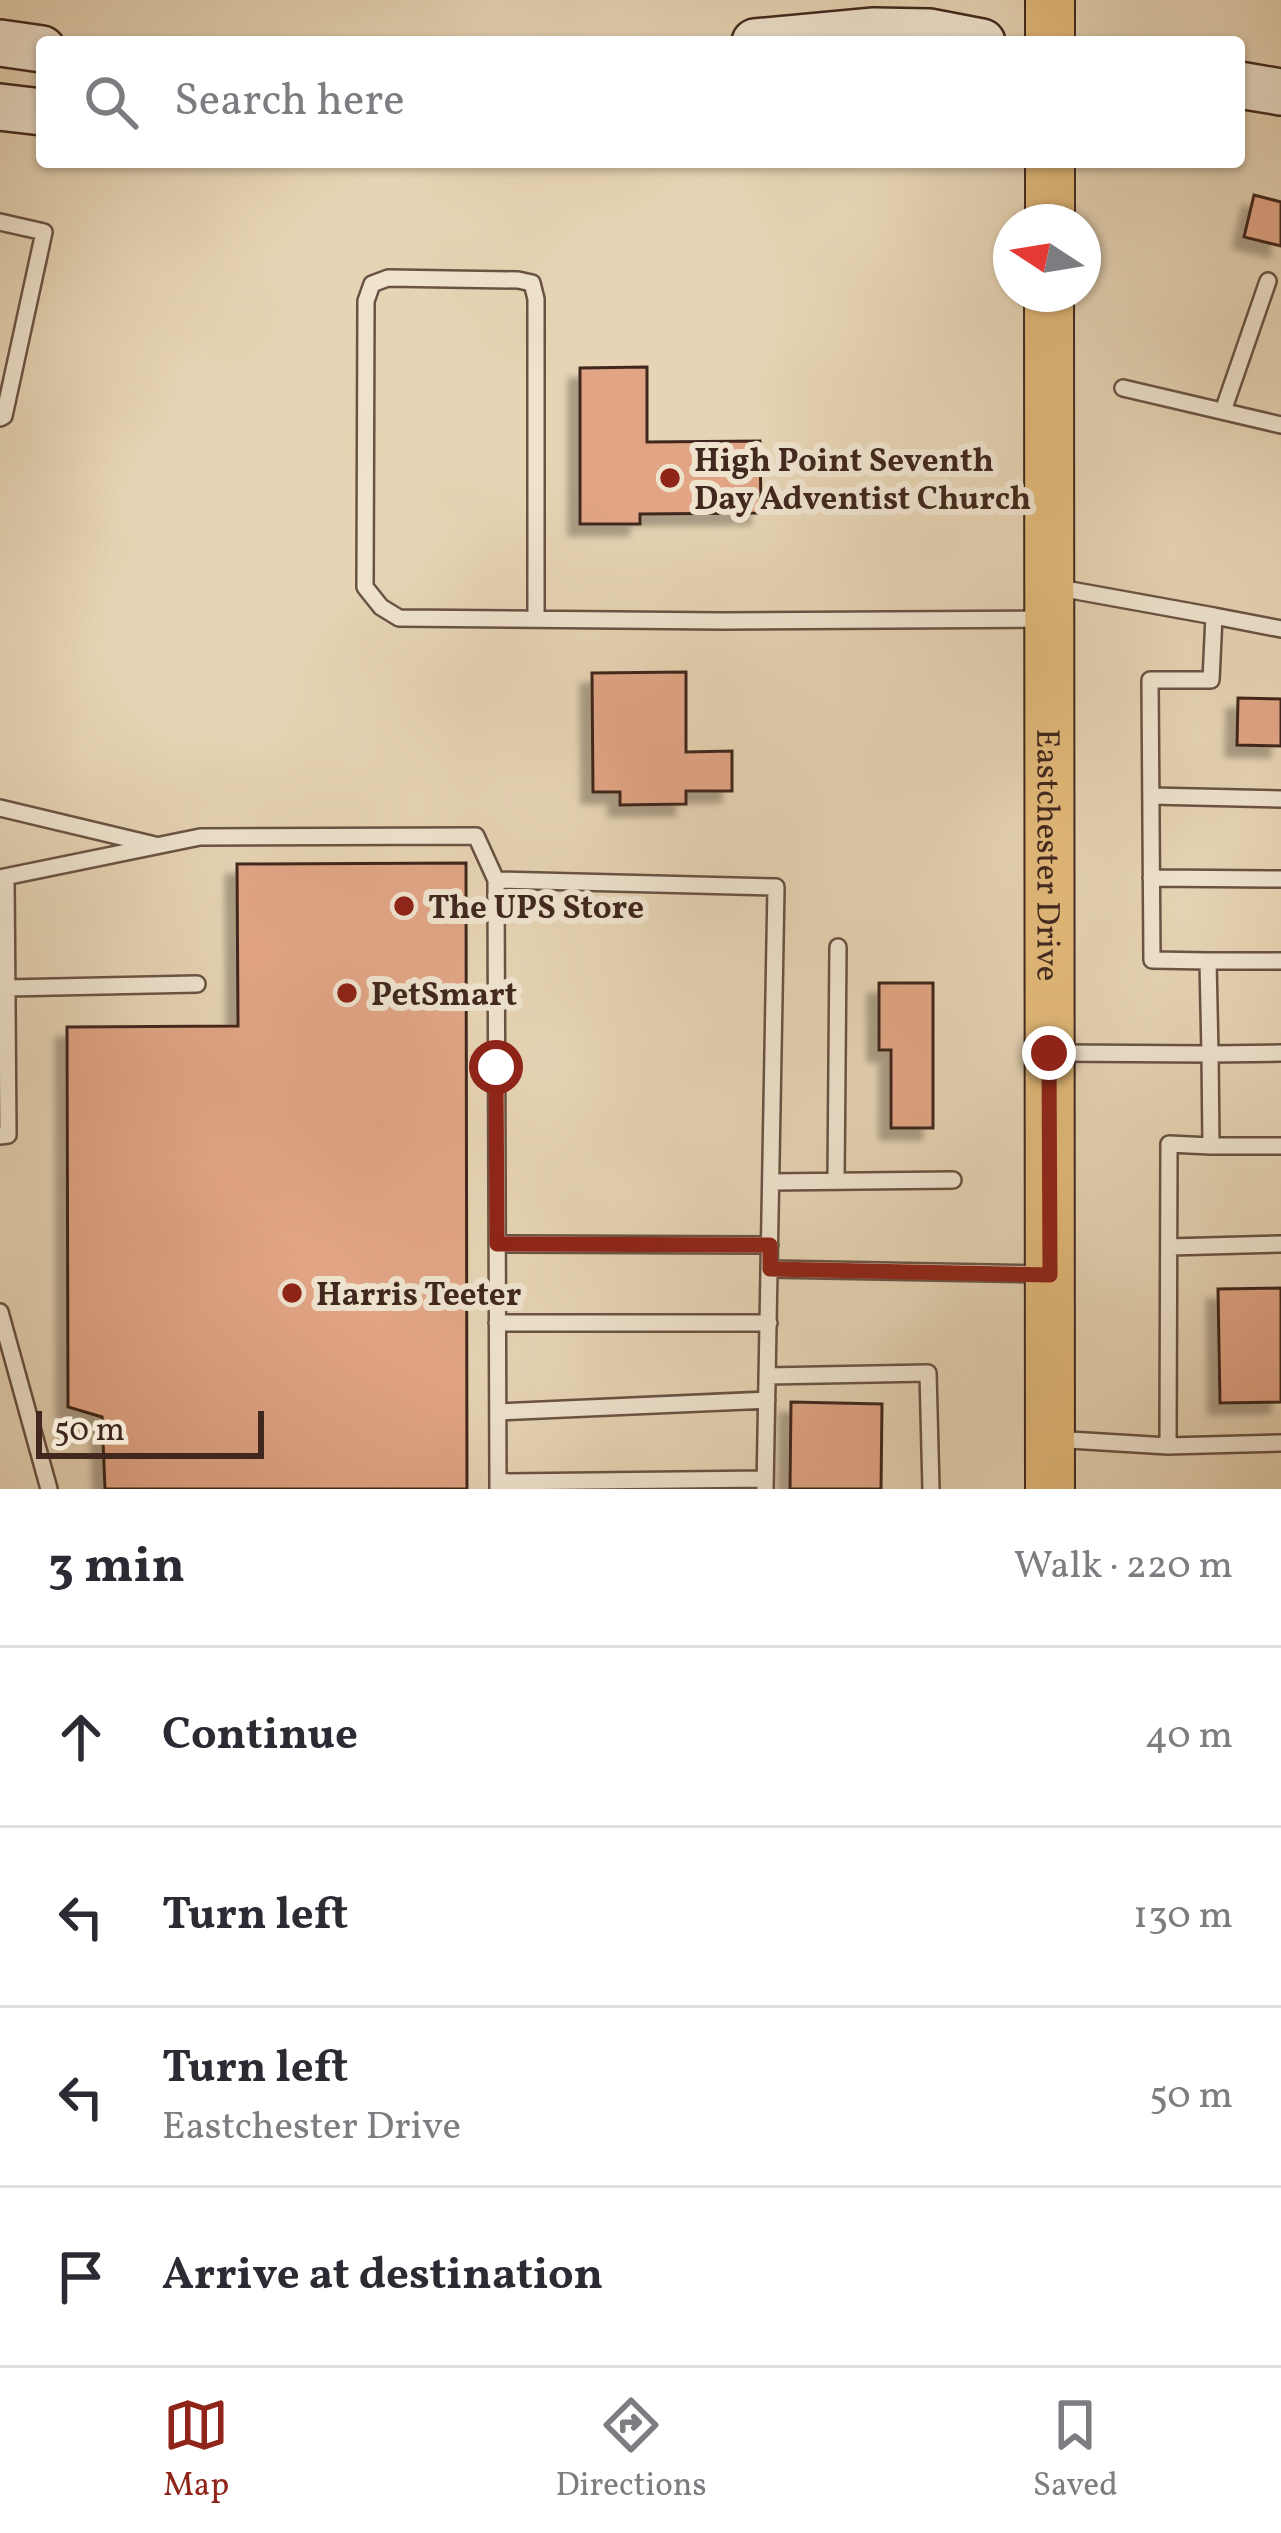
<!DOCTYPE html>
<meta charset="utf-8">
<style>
:root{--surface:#fff;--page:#f7f7f7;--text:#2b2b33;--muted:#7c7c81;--line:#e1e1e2;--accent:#8f2418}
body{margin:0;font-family:Vollkorn,serif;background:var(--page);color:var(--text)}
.compass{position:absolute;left:993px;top:204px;width:108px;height:108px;border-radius:50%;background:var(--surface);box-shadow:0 3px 9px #0004;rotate:282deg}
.scale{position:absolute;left:36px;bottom:30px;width:228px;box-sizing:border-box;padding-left:12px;border:6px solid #41281e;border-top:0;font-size:33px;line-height:42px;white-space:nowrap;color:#41281e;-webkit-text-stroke:9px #efe3ce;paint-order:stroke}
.stop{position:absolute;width:36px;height:36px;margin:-27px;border:9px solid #8f2418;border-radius:50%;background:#fff}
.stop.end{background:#8f2418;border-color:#fff;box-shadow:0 3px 12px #0008}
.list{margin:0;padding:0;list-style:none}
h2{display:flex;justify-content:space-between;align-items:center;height:156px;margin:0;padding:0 48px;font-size:51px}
h2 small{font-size:39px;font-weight:400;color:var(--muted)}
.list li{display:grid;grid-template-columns:78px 1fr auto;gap:36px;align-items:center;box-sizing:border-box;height:180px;padding:0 48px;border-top:3px solid var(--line)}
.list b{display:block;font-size:45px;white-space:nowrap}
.list p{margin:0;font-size:39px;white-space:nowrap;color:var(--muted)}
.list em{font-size:39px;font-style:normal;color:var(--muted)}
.icon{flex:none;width:66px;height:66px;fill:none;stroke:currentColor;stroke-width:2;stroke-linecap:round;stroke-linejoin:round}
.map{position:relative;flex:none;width:1281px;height:1489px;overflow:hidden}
.search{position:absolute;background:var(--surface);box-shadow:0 3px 9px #0004;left:36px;right:36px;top:36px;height:132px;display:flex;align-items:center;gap:30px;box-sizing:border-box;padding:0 42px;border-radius:12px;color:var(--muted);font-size:45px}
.sheet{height:876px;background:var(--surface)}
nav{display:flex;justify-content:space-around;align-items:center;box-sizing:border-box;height:168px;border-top:3px solid var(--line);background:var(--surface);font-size:33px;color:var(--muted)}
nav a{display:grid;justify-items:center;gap:6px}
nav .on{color:var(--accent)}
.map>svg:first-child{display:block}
</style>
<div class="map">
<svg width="1281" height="1489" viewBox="0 0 1281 1489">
<defs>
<filter id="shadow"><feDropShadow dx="-11" dy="11" stdDeviation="3" flood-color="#0004"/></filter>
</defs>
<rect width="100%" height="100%" fill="#e6d4b4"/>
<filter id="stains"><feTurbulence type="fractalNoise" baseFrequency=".00167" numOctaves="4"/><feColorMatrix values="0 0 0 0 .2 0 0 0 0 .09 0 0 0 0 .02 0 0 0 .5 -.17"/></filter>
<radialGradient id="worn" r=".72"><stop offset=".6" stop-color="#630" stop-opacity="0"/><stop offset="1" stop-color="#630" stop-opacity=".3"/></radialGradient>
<path fill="#e1a585" stroke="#41281e" stroke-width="3" filter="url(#shadow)" d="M1254 195 1281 202V246L1244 237Z
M647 367V442L760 441 761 513 640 514V524H580V368Z
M686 672V752L732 751V791H686V804L620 805V792H593L592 673Z
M1238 698 1281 699V746L1237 745Z
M466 863 467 1489H105L102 1417 68 1407 67 1027 238 1026 237 864Z
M879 983H933V1128H891V1050H879Z
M1281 1288V1402L1220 1403 1218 1289Z
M791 1402 882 1404 881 1489H790Z"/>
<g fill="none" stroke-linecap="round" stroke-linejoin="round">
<g stroke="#6a5344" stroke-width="20">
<path id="lane" d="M0 222 44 232 4 416 0 418
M1123 388 1281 425
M1223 411 1268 281
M1054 587 1214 616 1211 680H1150L1152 960 1208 961 1210 1054 1281 1053
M1214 616 1281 629
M536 619V299L532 283 518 280 388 278 372 284 366 301 365 587 381 607 399 618 723 621 1046 619
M1151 796 1281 799
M0 808 155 845
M0 878 200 837 476 836 496 880 776 887 765 1489
M1151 878 1281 879
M496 880 498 1489
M1208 961H1281
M7 988 197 984
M1055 1053 1210 1054 1211 1146 1169 1144 1168 1446
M0 1136 8 1135 6 877
M1211 1146H1281
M836 1181 838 947
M771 1182 953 1180
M497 1244 770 1245
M1169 1247 1281 1244
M770 1269 1041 1274
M0 1312 49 1489
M497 1323H769
M767 1376 928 1373 931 1489
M498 1412 767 1400
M1053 1439 1168 1446 1281 1443
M498 1482 765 1479"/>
</g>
<g stroke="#41281e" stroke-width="50">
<path id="secondary" d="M755 42 874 31 930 32 982 42
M0 43 42 49
M1239 85 1281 92
M0 107 42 112"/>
</g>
<g stroke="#41281e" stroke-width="52">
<g id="primary">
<path d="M1050 42V0"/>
<path d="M1050 222V162"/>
<path id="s1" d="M1049 294 1050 1489"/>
</g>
</g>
<use href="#lane" stroke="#efe3ce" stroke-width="15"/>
<use href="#secondary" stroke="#efe3ce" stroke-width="45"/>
<use href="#primary" stroke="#e3ba7a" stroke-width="48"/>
</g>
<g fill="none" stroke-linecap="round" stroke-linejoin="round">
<path stroke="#8f2418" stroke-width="15" d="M496 1067 497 1244 770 1245V1269L1050 1275 1049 1053"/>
</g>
<g fill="#8f2418" stroke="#efe3ce" stroke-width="4.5">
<circle cx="670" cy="478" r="12"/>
<circle cx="404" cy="906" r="12"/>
<circle cx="347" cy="993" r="12"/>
<circle cx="292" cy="1293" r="12"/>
</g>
<g text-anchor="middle" stroke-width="12" stroke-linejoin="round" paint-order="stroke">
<g font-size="33" font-weight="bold" fill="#41281e" stroke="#efe3ce" text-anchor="start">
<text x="694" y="471">High Point Seventh<tspan x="694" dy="38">Day Adventist Church</tspan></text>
<text x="428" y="918">The UPS Store</text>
<text x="371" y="1005">PetSmart</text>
<text x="316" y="1305">Harris Teeter</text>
</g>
<g font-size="33" fill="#41281e" stroke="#efe3ce">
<text dy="12" stroke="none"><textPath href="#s1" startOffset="561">Eastchester Drive</textPath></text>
</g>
</g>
<rect width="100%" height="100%" filter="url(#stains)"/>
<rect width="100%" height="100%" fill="url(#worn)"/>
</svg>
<svg class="compass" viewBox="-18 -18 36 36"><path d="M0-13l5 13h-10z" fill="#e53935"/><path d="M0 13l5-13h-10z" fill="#7c7c81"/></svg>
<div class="scale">50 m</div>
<div class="stop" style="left:496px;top:1067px"></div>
<div class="stop end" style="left:1049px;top:1053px"></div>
<div class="search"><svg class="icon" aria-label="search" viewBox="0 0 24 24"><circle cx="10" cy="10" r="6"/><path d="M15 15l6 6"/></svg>Search here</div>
</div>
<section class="sheet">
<h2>3 min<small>Walk · 220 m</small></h2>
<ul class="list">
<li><svg class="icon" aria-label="ahead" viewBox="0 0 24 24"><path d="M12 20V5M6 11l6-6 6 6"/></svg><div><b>Continue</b></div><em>40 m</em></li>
<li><svg class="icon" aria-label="left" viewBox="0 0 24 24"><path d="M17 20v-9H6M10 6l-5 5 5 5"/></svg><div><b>Turn left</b></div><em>130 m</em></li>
<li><svg class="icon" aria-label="left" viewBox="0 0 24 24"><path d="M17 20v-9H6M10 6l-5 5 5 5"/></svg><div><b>Turn left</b><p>Eastchester Drive</p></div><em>50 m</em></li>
<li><svg class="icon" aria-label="arrive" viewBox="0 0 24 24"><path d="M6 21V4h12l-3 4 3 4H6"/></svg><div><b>Arrive at destination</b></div></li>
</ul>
</section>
<nav>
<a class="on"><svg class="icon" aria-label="map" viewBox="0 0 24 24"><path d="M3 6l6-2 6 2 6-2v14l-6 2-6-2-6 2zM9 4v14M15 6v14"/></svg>Map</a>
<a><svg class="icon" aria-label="directions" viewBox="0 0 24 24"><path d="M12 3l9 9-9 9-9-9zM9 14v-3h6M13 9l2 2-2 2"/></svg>Directions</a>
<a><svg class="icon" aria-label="saved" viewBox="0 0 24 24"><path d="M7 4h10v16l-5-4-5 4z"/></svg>Saved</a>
</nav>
